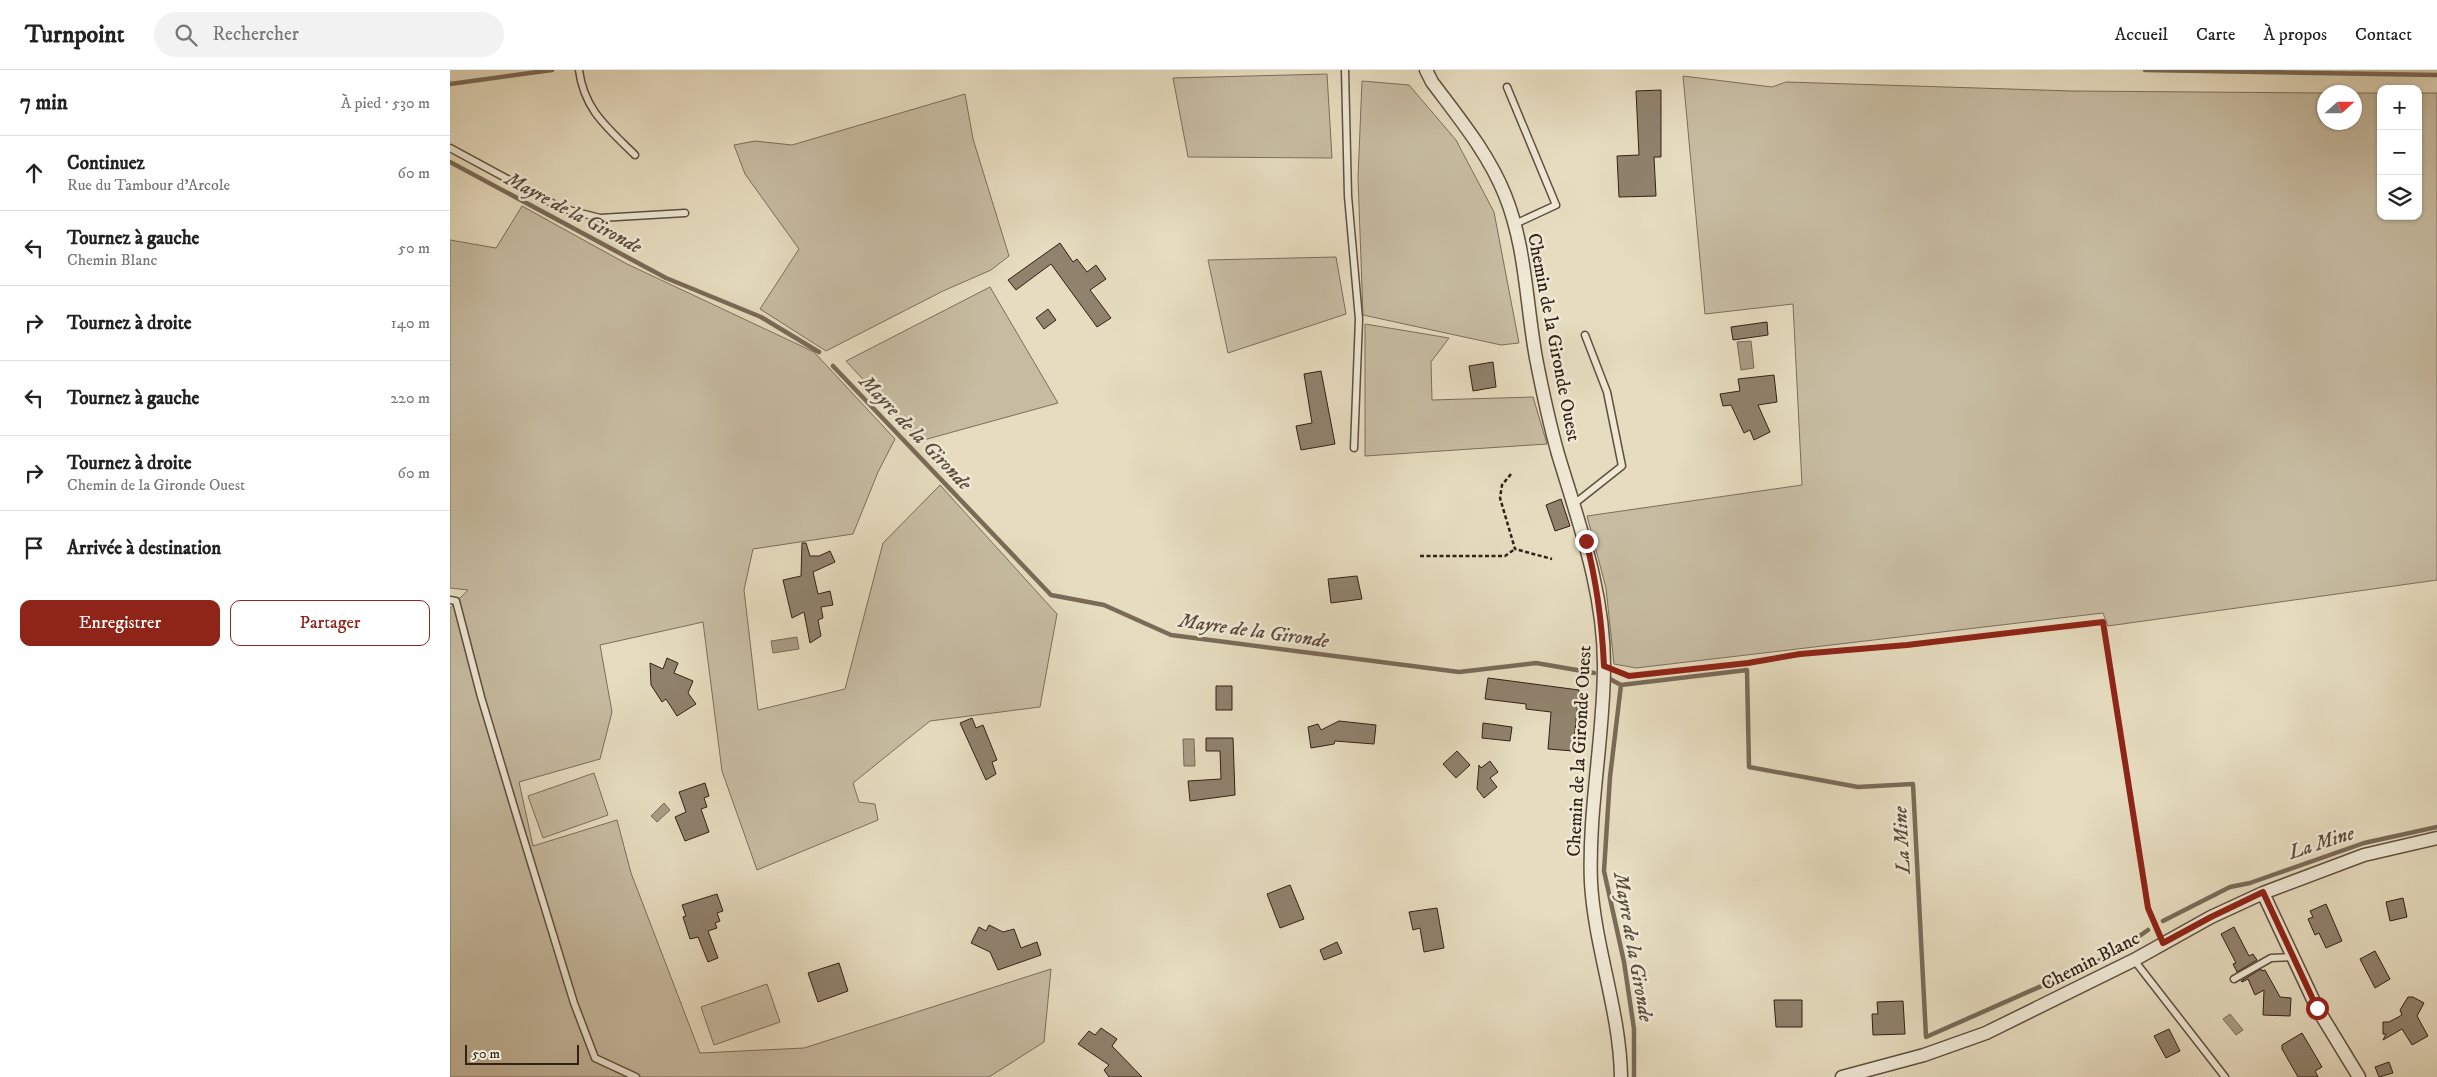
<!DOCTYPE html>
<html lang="fr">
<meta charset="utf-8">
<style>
:root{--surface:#fff;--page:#f2f2f2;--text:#222;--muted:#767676;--line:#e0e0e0;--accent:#8f2418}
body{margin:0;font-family:"IM FELL DW Pica",serif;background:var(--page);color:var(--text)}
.controls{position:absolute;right:15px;top:15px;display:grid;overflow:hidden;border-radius:10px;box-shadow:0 1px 4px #0004}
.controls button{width:45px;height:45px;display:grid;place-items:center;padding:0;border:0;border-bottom:1px solid var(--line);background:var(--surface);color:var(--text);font:25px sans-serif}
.compass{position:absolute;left:1867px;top:15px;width:45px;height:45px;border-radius:50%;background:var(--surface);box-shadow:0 1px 4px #0004;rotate:69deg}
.scale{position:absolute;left:15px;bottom:12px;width:114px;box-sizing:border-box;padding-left:5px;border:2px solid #322114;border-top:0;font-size:14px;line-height:18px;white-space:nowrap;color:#322114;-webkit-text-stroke:4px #efe8d5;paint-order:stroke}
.stop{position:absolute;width:15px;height:15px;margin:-11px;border:4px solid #8f2418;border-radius:50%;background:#fff}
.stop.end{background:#8f2418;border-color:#fff;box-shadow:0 1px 5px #0008}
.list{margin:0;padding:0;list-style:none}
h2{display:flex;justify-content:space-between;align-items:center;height:65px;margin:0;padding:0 20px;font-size:21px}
h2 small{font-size:16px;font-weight:400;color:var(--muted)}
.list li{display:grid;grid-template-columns:32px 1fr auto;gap:15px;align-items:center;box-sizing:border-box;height:75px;padding:0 20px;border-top:1px solid var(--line)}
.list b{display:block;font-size:19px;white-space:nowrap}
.list p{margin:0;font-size:16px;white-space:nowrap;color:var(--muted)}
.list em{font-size:16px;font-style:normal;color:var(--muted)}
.actions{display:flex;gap:10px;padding:15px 20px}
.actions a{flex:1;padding:11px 0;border:1px solid var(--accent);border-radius:10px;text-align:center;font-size:18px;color:var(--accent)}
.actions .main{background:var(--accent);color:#fff}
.icon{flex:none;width:28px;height:28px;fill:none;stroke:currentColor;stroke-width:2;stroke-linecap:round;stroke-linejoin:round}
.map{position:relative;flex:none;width:1987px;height:1007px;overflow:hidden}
header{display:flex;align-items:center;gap:30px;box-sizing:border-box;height:70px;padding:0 25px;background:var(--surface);border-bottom:1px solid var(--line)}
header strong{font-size:24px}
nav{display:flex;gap:28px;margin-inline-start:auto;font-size:18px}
.search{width:350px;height:45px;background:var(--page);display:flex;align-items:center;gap:12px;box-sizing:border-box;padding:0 18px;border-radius:28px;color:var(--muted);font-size:19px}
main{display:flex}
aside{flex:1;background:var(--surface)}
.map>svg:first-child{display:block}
</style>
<header>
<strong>Turnpoint</strong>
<div class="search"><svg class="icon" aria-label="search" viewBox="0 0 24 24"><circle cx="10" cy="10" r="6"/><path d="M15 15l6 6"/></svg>Rechercher</div>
<nav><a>Accueil</a><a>Carte</a><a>À propos</a><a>Contact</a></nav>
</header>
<main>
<aside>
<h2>7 min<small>À pied · 530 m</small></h2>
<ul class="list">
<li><svg class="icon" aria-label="ahead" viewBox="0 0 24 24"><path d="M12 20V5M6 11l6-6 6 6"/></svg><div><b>Continuez</b><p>Rue du Tambour d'Arcole</p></div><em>60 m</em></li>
<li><svg class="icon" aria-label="left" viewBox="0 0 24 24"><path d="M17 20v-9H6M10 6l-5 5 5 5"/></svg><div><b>Tournez à gauche</b><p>Chemin Blanc</p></div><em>50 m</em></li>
<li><svg class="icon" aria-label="right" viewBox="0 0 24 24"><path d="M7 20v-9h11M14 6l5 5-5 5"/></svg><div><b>Tournez à droite</b></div><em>140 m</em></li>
<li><svg class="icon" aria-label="left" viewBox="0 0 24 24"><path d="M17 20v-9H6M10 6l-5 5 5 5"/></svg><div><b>Tournez à gauche</b></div><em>220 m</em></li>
<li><svg class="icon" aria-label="right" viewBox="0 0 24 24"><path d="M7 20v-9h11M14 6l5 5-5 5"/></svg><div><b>Tournez à droite</b><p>Chemin de la Gironde Ouest</p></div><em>60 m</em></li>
<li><svg class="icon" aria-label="arrive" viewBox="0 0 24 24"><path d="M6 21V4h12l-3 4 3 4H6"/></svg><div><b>Arrivée à destination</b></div></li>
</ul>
<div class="actions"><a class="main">Enregistrer</a><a>Partager</a></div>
</aside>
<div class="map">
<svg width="1987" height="1007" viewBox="0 0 1987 1007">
<rect width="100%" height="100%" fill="#e6dcbf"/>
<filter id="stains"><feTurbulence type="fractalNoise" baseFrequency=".004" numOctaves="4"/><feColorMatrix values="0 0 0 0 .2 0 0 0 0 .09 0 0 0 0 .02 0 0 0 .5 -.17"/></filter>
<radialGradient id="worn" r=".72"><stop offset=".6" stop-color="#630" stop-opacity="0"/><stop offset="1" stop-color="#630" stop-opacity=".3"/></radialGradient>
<path fill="#c7bca2" stroke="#7c6e5b" d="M877 4 882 88 738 87 723 8Z
M1233 6 1322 17 1336 12 1622 21 1874 23V52H1904L1905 23H1931V146H1968V23H1987V510L1658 556 1653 543 1186 598 1164 594 1156 518 1137 446 1352 415 1343 234 1255 244Z
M912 11 959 15 1006 70 1044 142 1069 273 1051 275 913 245 908 108Z
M515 24 523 69 559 186 541 200 493 221 376 281 310 239 349 179 295 104 284 75 305 71 342 75Z
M72 136 177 194 364 282 445 369 428 402 403 464 303 479 294 520 308 640 395 619 433 473 490 415 607 544 590 637 480 651 403 713 409 732 425 734 428 750 307 800 272 701 253 552 150 575 162 642 150 689 69 712 83 776 167 750 181 803 250 983 354 978 601 899 594 972 539 1007H0V538L18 520 0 518V170L46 178Z
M886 187 896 244 778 283 758 190Z
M540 217 608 333 470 371 396 291Z
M915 254 999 268 981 292 982 330 1083 327 1097 374 915 386Z
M144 703 158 745 93 768 78 726Z
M317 914 330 952 264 975 251 937Z"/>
<path fill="#a99c85" stroke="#796b58" d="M1301 271 1304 298 1291 300 1287 272Z
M347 567 349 579 323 583 321 571Z
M733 669H744L745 696H734Z
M214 733 220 740 207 752 201 746Z
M1780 944 1793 960 1786 965 1773 949Z"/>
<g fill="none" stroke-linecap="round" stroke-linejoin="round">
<path stroke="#796b58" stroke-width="4.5" d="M1695 0 1987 5
M0 14 102 0
M0 92 216 208 311 247 369 282
M383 296 601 525 654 535 721 565 1009 602 1086 593 1144 603
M1160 609 1171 615
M1171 615 1297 600 1299 697 1408 717 1463 714 1476 967 1664 884 1698 860
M1171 615 1160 707 1154 801 1174 892 1184 959V1007
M1713 851 1780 817 1800 813 1914 773 1987 757"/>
</g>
<path fill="#90826d" stroke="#322114" d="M1211 20V87H1204L1206 126 1169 127 1167 86 1189 85 1186 21Z
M610 173 623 192 627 189 637 202 646 195 656 209 640 220 661 248 647 257 601 194 566 220 558 210Z
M598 239 606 250 594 259 586 248Z
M1317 252 1318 265 1283 270 1281 257Z
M1043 292 1046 317 1023 321 1019 296Z
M871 301 885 374 851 380 846 356 862 353 854 304Z
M1324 305 1327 332 1308 335 1320 362 1304 370 1300 360 1294 363 1281 335 1273 336 1270 324 1290 321 1288 309Z
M1111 429 1120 456 1105 461 1096 435Z
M352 473H356L360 486H369L380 481 385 492 363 502 368 524 380 521 383 535 371 537 373 548 368 550 371 566 360 573 354 542 342 548 333 510 351 506Z
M907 506 912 529 881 533 878 509Z
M217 588 228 593 224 603 243 611 238 623 246 634 227 646 216 629 212 632 201 615 200 593 213 599Z
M1038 608 1129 620 1123 681 1098 679 1101 642 1076 639V634L1035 629Z
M766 616H782V640H766Z
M522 648 526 658 533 655 547 690 542 692 546 704 536 710 510 653Z
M889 651 926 655 924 674 885 671 884 674 861 678 858 657 868 654 871 660Z
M1033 653 1062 657 1060 671 1032 668Z
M756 668H783L785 725 740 731 738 711 771 709 770 681H756Z
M1007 681 1020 695 1006 708 993 694Z
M1040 691 1048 702 1040 708 1047 717 1034 728 1027 719 1029 695 1031 698Z
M255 713 259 726 254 728 257 737 251 739 259 762 235 771 225 747 236 742 229 722Z
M840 815 854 849 830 858 817 824Z
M267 824 273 841 267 843 270 851 265 853 267 858 258 861 268 888 258 892 248 867 240 869 233 847 236 846 232 835Z
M1953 828 1957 847 1940 851 1936 832Z
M1876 834 1892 871 1876 878 1869 863 1865 865 1858 849 1863 847 1860 841Z
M987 838 994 878 974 882 970 858 963 860 959 842Z
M539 855 553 862 564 859 571 878 587 872 591 885 548 900 540 882 521 873 529 857 536 861Z
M1784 857 1799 886 1803 884 1807 890 1787 902 1783 894 1786 893 1771 864Z
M887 872 892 883 874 890 870 880Z
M1925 881 1940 909 1925 918 1910 889Z
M389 893 398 921 368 932 358 903Z
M1811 899 1812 901 1815 900 1830 927 1841 928 1840 946 1813 945 1814 920 1805 925 1798 909 1792 912 1791 911Z
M1958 927H1963L1974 933 1967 946 1978 966 1962 975 1952 959 1933 970 1936 964H1933V952H1939L1952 945 1950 940Z
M1324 930H1352V957H1326Z
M1453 931 1455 964 1423 965 1422 944H1428L1427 932Z
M651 958 667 969 662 976 692 1007H659L654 1000 659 995 628 974 639 961 645 965Z
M1719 959 1730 981 1716 988 1704 966Z
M1852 963 1872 997 1865 1001 1868 1007H1848L1832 979V975Z
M1939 992 1943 1003 1929 1007 1925 997Z"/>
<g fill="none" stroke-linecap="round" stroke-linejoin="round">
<g stroke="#5f503f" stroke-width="9">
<path id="lane" d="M129 0C134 40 158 58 185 85
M895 0 898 126 909 249 904 378
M1057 17 1106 135 1065 154
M0 78 111 138 150 148 235 143
M1124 434 1172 396 1157 322 1135 265
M0 530 6 531 31 627 67 747 124 933 145 988 186 1007
M1684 890 1775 1007
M1784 909 1821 888 1842 887"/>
</g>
<g stroke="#5f503f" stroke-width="15">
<path id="street" d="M976 0 982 12C1009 48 1038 83 1055 125 1076 177 1076 233 1086 288 1092 319 1099 352 1108 384 1129 454 1154 521 1154 595 1154 668 1138 740 1141 813 1145 879 1170 941 1171 1007
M1813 823 1867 938 1909 1007
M1392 1007 1474 985 1536 963 1684 890 1761 847 1813 823 1914 785 1987 768"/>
</g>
<path stroke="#322114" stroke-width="2.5" stroke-dasharray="4 2.5" stroke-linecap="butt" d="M1061 404 1052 415 1050 428 1065 479 1102 489
M970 486H1055L1065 479
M1167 602 1179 606 1298 593 1350 584 1457 575 1653 552 1697 838 1708 863"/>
<use href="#lane" stroke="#efe8d5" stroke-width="6"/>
<use href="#street" stroke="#efe8d5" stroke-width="12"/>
</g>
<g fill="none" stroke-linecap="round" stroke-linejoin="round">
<path stroke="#8f2418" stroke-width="6" d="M1136 471C1147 513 1152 553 1154 596L1179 606 1298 593 1350 584 1457 575 1653 552 1698 838 1713 873 1761 847 1813 822 1867 938"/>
</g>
<g text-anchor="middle" stroke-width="5" stroke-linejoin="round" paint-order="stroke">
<g font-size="19" fill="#322114" stroke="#efe8d5">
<text transform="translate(1105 267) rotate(79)" y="7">Chemin de la Gironde Ouest</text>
<text transform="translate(1128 681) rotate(-87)" y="7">Chemin de la Gironde Ouest</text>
<text transform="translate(1640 890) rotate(-27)" y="7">Chemin Blanc</text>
</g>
<g font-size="20" font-style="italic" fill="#5c4c3c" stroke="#efe8d5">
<text transform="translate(124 142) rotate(28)" y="7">Mayre de la Gironde</text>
<text transform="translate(466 362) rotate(46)" y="7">Mayre de la Gironde</text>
<text transform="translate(804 560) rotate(8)" y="7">Mayre de la Gironde</text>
<text transform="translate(1451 770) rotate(-93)" y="7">La Mine</text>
<text transform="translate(1871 772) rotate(-18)" y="7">La Mine</text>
<text transform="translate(1184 877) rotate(80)" y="7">Mayre de la Gironde</text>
</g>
</g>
<rect width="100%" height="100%" filter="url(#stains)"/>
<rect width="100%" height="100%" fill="url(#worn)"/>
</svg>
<div class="controls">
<button>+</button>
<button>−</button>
<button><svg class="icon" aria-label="layers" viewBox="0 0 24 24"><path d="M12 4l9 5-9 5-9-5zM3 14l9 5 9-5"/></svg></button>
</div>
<svg class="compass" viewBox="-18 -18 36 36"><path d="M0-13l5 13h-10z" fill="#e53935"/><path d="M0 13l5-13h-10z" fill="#767676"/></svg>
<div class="scale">50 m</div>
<div class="stop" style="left:1867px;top:938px"></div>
<div class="stop end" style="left:1136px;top:471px"></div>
</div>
</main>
